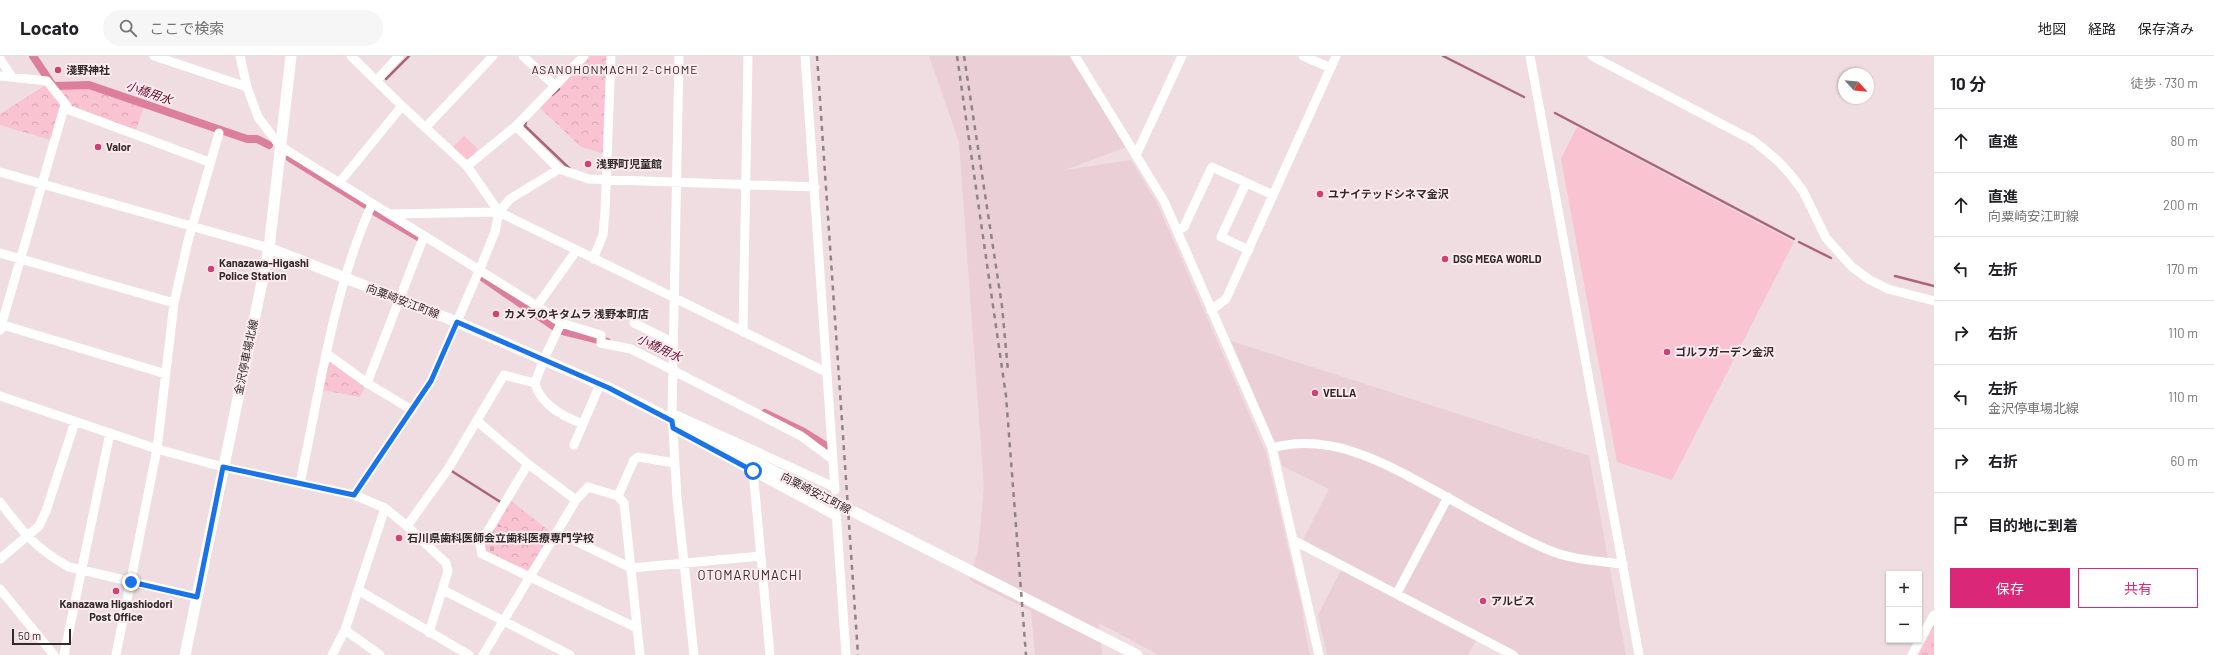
<!DOCTYPE html>
<html lang="ja">
<meta charset="utf-8">
<style>
:root{--surface:#fff;--page:#f6f6f6;--text:#202124;--muted:#757577;--line:#e0e0e0;--accent:#db2777}
body{margin:0;font-family:Barlow,"Noto Sans JP",sans-serif;background:var(--page);color:var(--text)}
.controls{position:absolute;right:12px;bottom:12px;display:grid;overflow:hidden;border-radius:0px;box-shadow:0 1px 3px #0004}
.controls button{width:36px;height:36px;display:grid;place-items:center;padding:0;border:0;border-bottom:1px solid var(--line);background:var(--surface);color:var(--text);font:20px sans-serif}
.compass{position:absolute;left:1838px;top:12px;width:36px;height:36px;border-radius:50%;background:var(--surface);box-shadow:0 1px 3px #0004;rotate:116deg}
.scale{position:absolute;left:12px;bottom:10px;width:59px;box-sizing:border-box;padding-left:4px;border:2px solid #322b2d;border-top:0;font-size:11px;line-height:14px;white-space:nowrap;color:#322b2d;-webkit-text-stroke:3px #fceaee;paint-order:stroke}
.stop{position:absolute;width:12px;height:12px;margin:-9px;border:3px solid #1a73e8;border-radius:50%;background:#fff}
.stop.end{background:#1a73e8;border-color:#fff;box-shadow:0 1px 4px #0008}
.list{margin:0;padding:0;list-style:none}
h2{display:flex;justify-content:space-between;align-items:center;height:52px;margin:0;padding:0 16px;font-size:17px}
h2 small{font-size:13px;font-weight:400;color:var(--muted)}
.list li{display:grid;grid-template-columns:26px 1fr auto;gap:12px;align-items:center;box-sizing:border-box;height:64px;padding:0 16px;border-top:1px solid var(--line)}
.list b{display:block;font-size:15px;white-space:nowrap}
.list p{margin:0;font-size:13px;white-space:nowrap;color:var(--muted)}
.list em{font-size:13px;font-style:normal;color:var(--muted)}
.actions{display:flex;gap:8px;padding:12px 16px}
.actions a{flex:1;padding:9px 0;border:1px solid var(--accent);border-radius:0px;text-align:center;font-size:14px;color:var(--accent)}
.actions .main{background:var(--accent);color:#fff}
.icon{flex:none;width:22px;height:22px;fill:none;stroke:currentColor;stroke-width:2;stroke-linecap:round;stroke-linejoin:round}
.map{position:relative;flex:none;width:1934px;height:599px;overflow:hidden}
header{display:flex;align-items:center;gap:24px;box-sizing:border-box;height:56px;padding:0 20px;background:var(--surface);border-bottom:1px solid var(--line)}
header strong{font-size:19px}
nav{display:flex;gap:22px;margin-inline-start:auto;font-size:14px}
.search{width:280px;height:36px;background:var(--page);display:flex;align-items:center;gap:10px;box-sizing:border-box;padding:0 14px;border-radius:22px;color:var(--muted);font-size:15px}
main{display:flex}
aside{flex:1;background:var(--surface)}
.map>svg:first-child{display:block}
</style>
<header>
<strong>Locato</strong>
<div class="search"><svg class="icon" aria-label="search" viewBox="0 0 24 24"><circle cx="10" cy="10" r="6"/><path d="M15 15l6 6"/></svg>ここで検索</div>
<nav><a>地図</a><a>経路</a><a>保存済み</a></nav>
</header>
<main>
<div class="map">
<svg width="1934" height="599" viewBox="0 0 1934 599">
<defs>
<pattern id="cemetery-stones" width="16" height="16" patternUnits="userSpaceOnUse"><rect width="16" height="16" fill="#f9c3d1"/><path d="M2 7V4a2 2 0 0 1 4 0v3zM10 15v-3a2 2 0 0 1 4 0v3z" fill="#d6a8b4"/></pattern>
<pattern id="park-crowns" width="20" height="18" patternUnits="userSpaceOnUse"><rect width="20" height="18" fill="#f9c3d1"/><path d="M2 6a3 3 0 1 1 6 0M12 15a3 3 0 1 1 6 0" fill="none" stroke="#d6a8b4"/></pattern>
</defs>
<rect width="100%" height="100%" fill="#efdde1"/>
<path fill="#eacfd6" d="M929 0H1071L1126 91 1065 114 1131 104 1157 147 1266 397 1302 551 1305 575 1310 599H1159L1099 567 1102 599H1035L1031 555 969 524 978 494 984 432 959 86Z
M1231 285 1589 400 1626 599H1521L1303 484 1329 433 1282 410 1278 393Z
M1344 513 1477 583 1468 599H1327L1318 559 1341 514Z"/>
<path fill="#f9c3d1" d="M1577 71 1794 186 1672 424 1617 406 1561 103Z
M464 80 478 93 469 103H465L452 92Z"/>
<path fill="url(#cemetery-stones)" d="M496 466 509 475 495 501 485 495 483 488Z"/>
<path fill="url(#park-crowns)" d="M590 0H608L605 98 581 91 539 51Z
M89 29 145 48 135 77 70 50 54 85 0 69V58L44 30Z
M329 301 366 328 360 341 322 334Z
M510 444 553 478 534 511 526 516 495 501 509 475 496 466Z
M1934 569V599H1918Z"/>
<g fill="none" stroke-linecap="round" stroke-linejoin="round">
<path stroke="#a9667b" stroke-width="2.5" d="M1443 0 1524 41
M386 23 409 0
M552 39 559 33
M1555 57 1794 183
M526 66 525 70 570 113
M1799 186 1831 202
M1895 220 1934 230
M450 414 502 447"/>
<path stroke="#dc7f9c" stroke-width="8" d="M33 0 53 30 89 29 247 83H257L269 89
M290 102 366 149
M372 154 420 182
M482 221 559 274 607 286
M765 357 802 375 826 390"/>
<path stroke="#fff" stroke-width="9" d="M154 0 247 31
M240 0 247 31 258 61 280 90 537 250 561 267 601 279V287L631 293 801 380 832 403
M351 0 402 50 467 110 499 156 826 316
M523 0 554 29
M679 0 672 357 677 442 694 599
M805 0 835 434
M1075 0 1164 145 1272 392 1319 599
M1303 0 1331 12
M1530 0 1639 599
M1592 0 1754 85 1778 105 1790 118 1803 135 1826 182 1852 211 1870 224 1888 233 1934 245
M0 3 12 21
M0 20 47 25 67 50 64 52 0 274
M377 24 399 0
M64 52 209 106
M516 70 559 113 589 123 815 131
M426 71 493 0
M1136 99 1182 0
M467 110 516 70 584 0
M0 116 269 192
M339 127 402 50
M1246 127 1221 181 1249 194
M389 158 499 156 510 143 559 113
M1177 175 1184 171 1212 111 1273 139
M0 197 174 247
M593 203 603 179 605 155 611 0
M537 250 576 195
M1211 254 1226 243 1336 0
M634 267 672 286
M0 268 166 318
M743 276 748 0
M327 298 367 327 424 180
M367 327 412 354
M535 327C540 348 564 361 583 368L600 328
M0 340 157 393 223 411 354 439 385 452 407 470 448 413 504 319 535 327 544 303 561 267
M672 357 834 431
M477 365 528 408 576 444
M673 372 836 460
M574 389 583 368
M1272 392C1330 376 1383 406 1432 433 1471 454 1511 479 1551 495 1574 504 1598 505 1623 508
M528 408 480 488 482 498 637 572
M753 415 770 599
M300 427C320 333 333 235 372 148
M354 439 431 325 479 215 495 176 499 156
M618 440 634 404 638 401 675 407
M0 446C22 475 36 493 69 511L197 541
M836 455 846 599
M407 470 446 507 448 515 429 577
M557 476 631 512 761 500
M1293 484 1513 599
M0 503 39 470 46 455 75 366
M0 533 54 599
M358 534 469 599
M443 534 570 599
M1397 537 1448 441
M345 574 380 599
M64 599 110 377
M116 599 157 393 174 247 188 185 219 77
M332 599 345 574 385 452
M483 599 576 444 588 431 618 440 624 447 640 599
M1912 599 1934 559"/>
<path stroke="#fff" stroke-width="11" d="M269 192 457 266 609 332 1137 599
M185 599 269 192 291 0"/>
<path stroke="#8f8386" stroke-width="2.5" stroke-dasharray="5 5" stroke-linecap="butt" d="M817 0 858 599
M957 0 1006 340 1026 599
M964 0 1002 250 1008 315"/>
</g>
<g fill="none" stroke-linecap="round" stroke-linejoin="round">
<path stroke="#1a73e8" stroke-width="5" d="M131 526 197 541 223 411 354 439 431 325 457 266 609 332 672 365 673 372 753 415"/>
</g>
<g fill="#ce4277" stroke="#fceaee" stroke-width="1.5">
<circle cx="58" cy="14" r="4"/>
<circle cx="98" cy="91" r="4"/>
<circle cx="588" cy="108" r="4"/>
<circle cx="1320" cy="138" r="4"/>
<circle cx="1445" cy="203" r="4"/>
<circle cx="211" cy="213" r="4"/>
<circle cx="496" cy="258" r="4"/>
<circle cx="1667" cy="296" r="4"/>
<circle cx="1315" cy="337" r="4"/>
<circle cx="399" cy="482" r="4"/>
<circle cx="116" cy="535" r="4"/>
<circle cx="1483" cy="545" r="4"/>
</g>
<g text-anchor="middle" stroke-width="4" stroke-linejoin="round" paint-order="stroke">
<g font-size="11" font-weight="bold" fill="#322b2d" stroke="#fceaee" text-anchor="start">
<text x="66" y="18">淺野神社</text>
<text x="106" y="95">Valor</text>
<text x="596" y="112">浅野町児童館</text>
<text x="1328" y="142">ユナイテッドシネマ金沢</text>
<text x="1453" y="207">DSG MEGA WORLD</text>
<text x="219" y="211">Kanazawa-Higashi<tspan x="219" dy="13">Police Station</tspan></text>
<text x="504" y="262">カメラのキタムラ 浅野本町店</text>
<text x="1675" y="300">ゴルフガーデン金沢</text>
<text x="1323" y="341">VELLA</text>
<text x="407" y="486">石川県歯科医師会立歯科医療専門学校</text>
<text x="1491" y="549">アルビス</text>
<text x="116" y="552" text-anchor="middle">Kanazawa Higashiodori<tspan x="116" dy="13">Post Office</tspan></text>
</g>
<g font-size="11" fill="#322b2d" stroke="#fceaee">
<text transform="translate(403 245) rotate(21)" y="4">向粟崎安江町線</text>
<text transform="translate(246 301) rotate(-78)" y="4">金沢停車場北線</text>
<text transform="translate(816 437) rotate(27)" y="4">向粟崎安江町線</text>
</g>
<g font-size="12" letter-spacing="1" fill="#322b2d" stroke="#fceaee">
<text x="615" y="18">ASANOHONMACHI 2-CHOME</text>
</g>
<g font-size="12" font-style="italic" fill="#631033" stroke="#fceaee">
<text transform="translate(149 37) rotate(19)" y="4">小橋用水</text>
<text transform="translate(659 292) rotate(25)" y="4">小橋用水</text>
</g>
<g font-size="13" letter-spacing="1" fill="#322b2d" stroke="#fceaee">
<text x="750" y="524">OTOMARUMACHI</text>
</g>
</g>
</svg>
<div class="controls">
<button>+</button>
<button>−</button>
</div>
<svg class="compass" viewBox="-18 -18 36 36"><path d="M0-13l5 13h-10z" fill="#e53935"/><path d="M0 13l5-13h-10z" fill="#757577"/></svg>
<div class="scale">50 m</div>
<div class="stop" style="left:753px;top:415px"></div>
<div class="stop end" style="left:131px;top:526px"></div>
</div>
<aside>
<h2>10 分<small>徒歩 · 730 m</small></h2>
<ul class="list">
<li><svg class="icon" aria-label="ahead" viewBox="0 0 24 24"><path d="M12 20V5M6 11l6-6 6 6"/></svg><div><b>直進</b></div><em>80 m</em></li>
<li><svg class="icon" aria-label="ahead" viewBox="0 0 24 24"><path d="M12 20V5M6 11l6-6 6 6"/></svg><div><b>直進</b><p>向粟崎安江町線</p></div><em>200 m</em></li>
<li><svg class="icon" aria-label="left" viewBox="0 0 24 24"><path d="M17 20v-9H6M10 6l-5 5 5 5"/></svg><div><b>左折</b></div><em>170 m</em></li>
<li><svg class="icon" aria-label="right" viewBox="0 0 24 24"><path d="M7 20v-9h11M14 6l5 5-5 5"/></svg><div><b>右折</b></div><em>110 m</em></li>
<li><svg class="icon" aria-label="left" viewBox="0 0 24 24"><path d="M17 20v-9H6M10 6l-5 5 5 5"/></svg><div><b>左折</b><p>金沢停車場北線</p></div><em>110 m</em></li>
<li><svg class="icon" aria-label="right" viewBox="0 0 24 24"><path d="M7 20v-9h11M14 6l5 5-5 5"/></svg><div><b>右折</b></div><em>60 m</em></li>
<li><svg class="icon" aria-label="arrive" viewBox="0 0 24 24"><path d="M6 21V4h12l-3 4 3 4H6"/></svg><div><b>目的地に到着</b></div></li>
</ul>
<div class="actions"><a class="main">保存</a><a>共有</a></div>
</aside>
</main>
